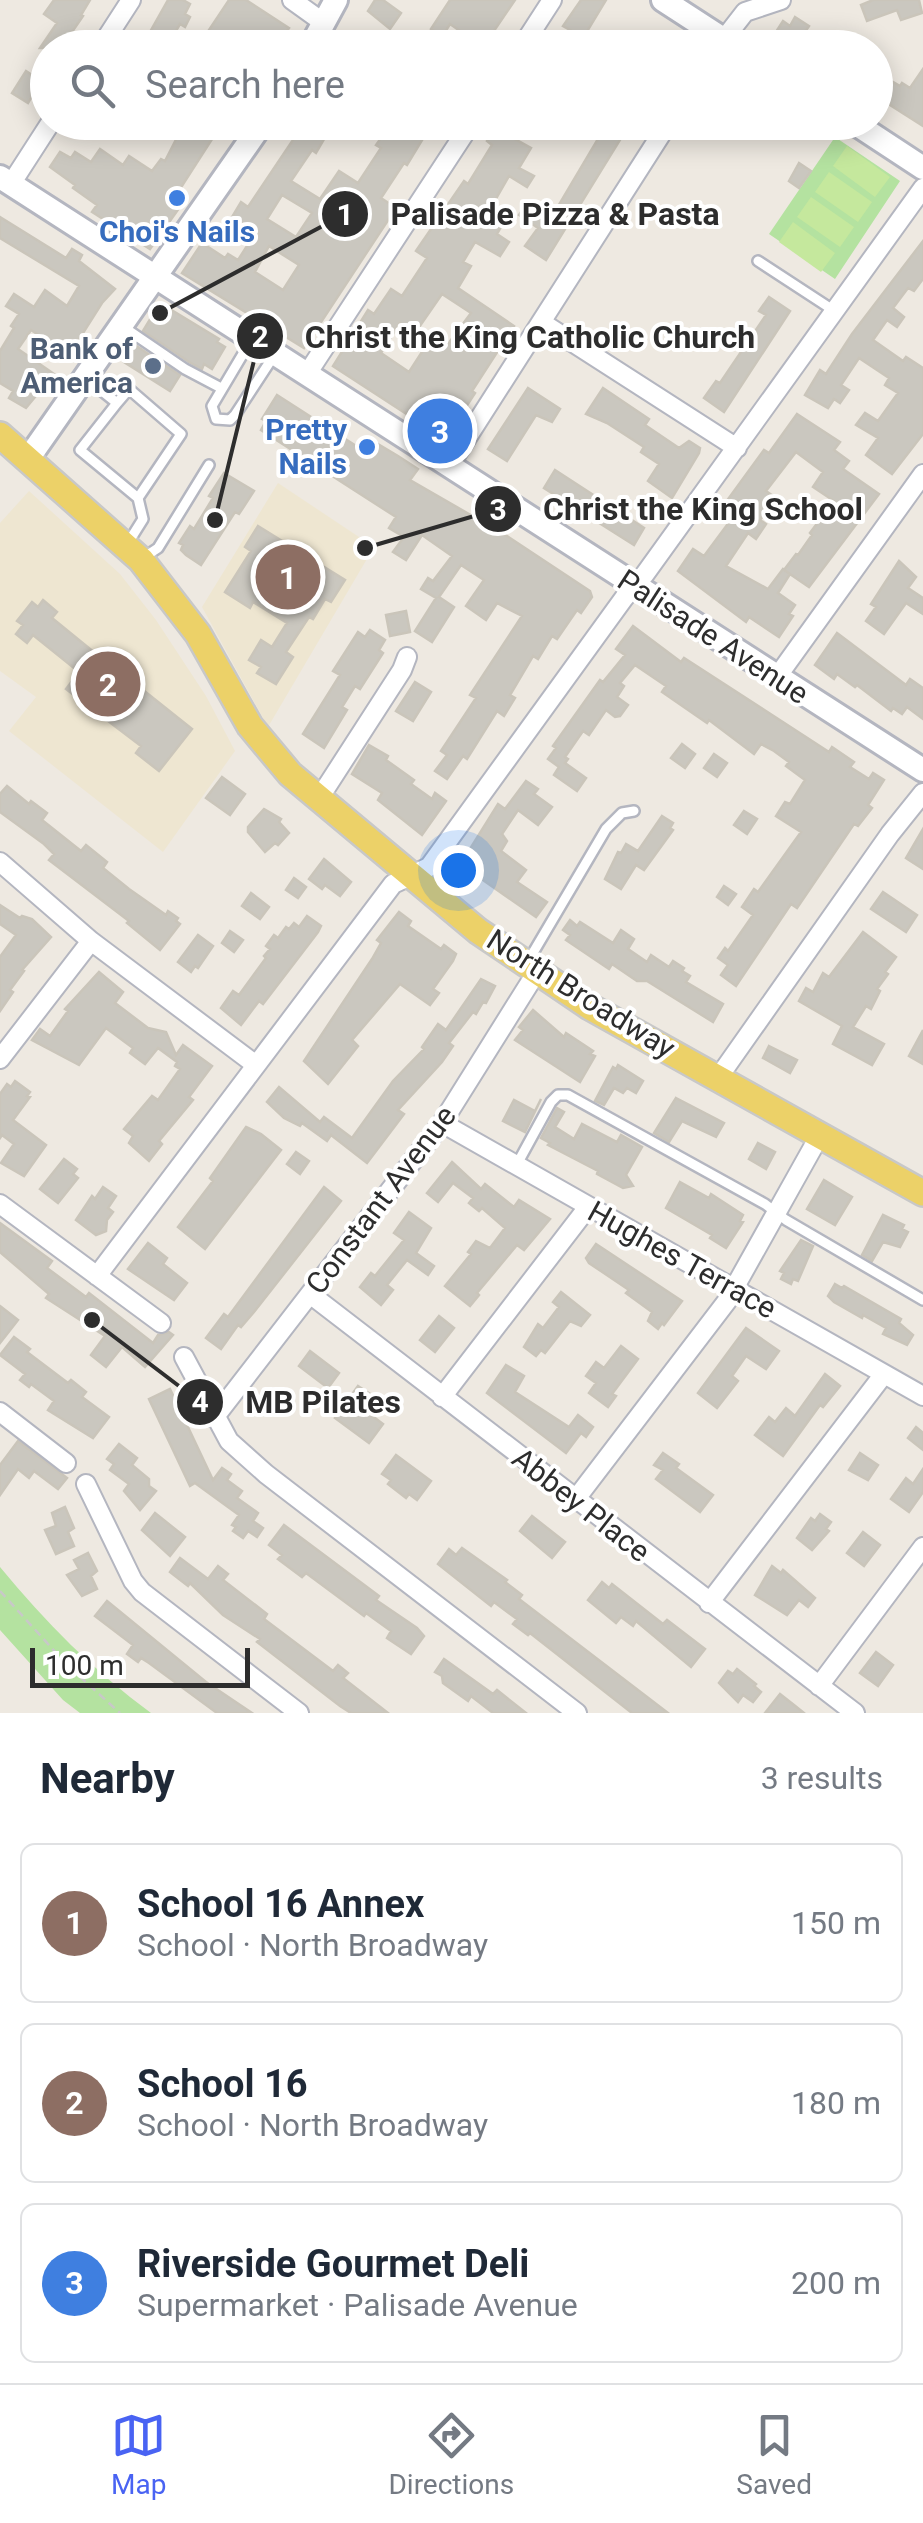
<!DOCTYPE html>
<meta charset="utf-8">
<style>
:root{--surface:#fff;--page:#f2f2f3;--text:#1f2937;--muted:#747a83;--line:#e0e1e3;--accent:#4963f3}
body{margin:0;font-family:Roboto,sans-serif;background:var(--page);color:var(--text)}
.scale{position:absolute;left:30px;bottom:25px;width:220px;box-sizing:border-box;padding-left:10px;border:5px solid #2d2d2d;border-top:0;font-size:28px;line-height:35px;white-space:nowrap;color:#2d2d2d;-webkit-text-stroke:8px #fff;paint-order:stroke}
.you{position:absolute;left:458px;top:870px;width:35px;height:35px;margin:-25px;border:8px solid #fff;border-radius:50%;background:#1a73e8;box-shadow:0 0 0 15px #1a73e833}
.badge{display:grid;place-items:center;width:65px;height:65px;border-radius:50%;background:var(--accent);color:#fff;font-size:32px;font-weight:700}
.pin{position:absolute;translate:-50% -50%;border:5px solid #fff;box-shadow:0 2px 10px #0006}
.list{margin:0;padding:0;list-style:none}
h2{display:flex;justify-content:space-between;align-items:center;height:130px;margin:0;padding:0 40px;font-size:42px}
h2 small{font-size:32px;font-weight:400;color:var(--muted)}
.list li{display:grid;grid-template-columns:65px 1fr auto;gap:30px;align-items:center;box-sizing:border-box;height:160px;margin:0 20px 20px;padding:0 20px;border:2px solid var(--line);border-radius:15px}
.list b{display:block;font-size:38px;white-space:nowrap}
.list p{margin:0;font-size:32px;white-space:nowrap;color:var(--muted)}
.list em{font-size:32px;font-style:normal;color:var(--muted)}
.icon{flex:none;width:55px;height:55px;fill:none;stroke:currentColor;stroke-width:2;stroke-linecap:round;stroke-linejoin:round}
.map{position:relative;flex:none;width:923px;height:1713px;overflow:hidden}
.search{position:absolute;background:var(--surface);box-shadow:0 5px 25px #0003;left:30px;right:30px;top:30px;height:110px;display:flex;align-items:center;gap:25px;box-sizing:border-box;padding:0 35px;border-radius:55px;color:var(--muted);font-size:38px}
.sheet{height:670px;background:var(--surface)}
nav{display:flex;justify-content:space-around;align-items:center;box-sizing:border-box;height:140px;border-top:2px solid var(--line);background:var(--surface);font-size:28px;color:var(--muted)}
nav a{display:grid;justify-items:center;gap:5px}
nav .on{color:var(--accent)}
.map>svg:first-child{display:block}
</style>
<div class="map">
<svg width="923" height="1713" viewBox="0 0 923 1713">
<rect width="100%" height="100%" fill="#eee9e1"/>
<path fill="#eee6d1" d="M278 483 374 547 268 727 202 607Z
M29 491 120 574 156 620 206 696 235 751 163 852 9 731 36 697 0 671V523Z"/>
<path fill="#b4e2a0" d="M835 137 900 181 835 279 769 234Z
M0 1567C45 1622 94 1671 151 1713H80L63 1700 0 1630Z"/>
<path fill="#c5e89d" d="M847 146 890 177 875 197 833 166Z
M829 172 872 202 858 222 815 192Z
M811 197 854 227 840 247 797 217Z
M793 222 835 253 821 272 779 242Z"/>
<path fill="#cac7bf" stroke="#cac5ba" stroke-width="2.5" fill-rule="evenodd" d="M54 0H90L81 15 83 16 61 48H40L57 23 44 14Z
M168 0H183L190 4 185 14 190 17 185 27 180 24 166 48H141Z
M229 0H246L289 28 274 48H197Z
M375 0H383L401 13 390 29 368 11Z
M450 0H515L483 47 450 24 442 37 431 29Z
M581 0H606L577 48H558L570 30 563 26Z
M873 0H919L922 13 901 20 897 10 867 21 861 5Z
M795 17 809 26 796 45 776 32 783 21 790 26Z
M390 32 414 48H380Z
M923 69V126L876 96V72L900 86 902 83 910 88Z
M26 71 41 81 28 103 12 93Z
M185 122H223L178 192 187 197 150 249 92 212 97 205 73 188 75 185 50 167 60 152 71 158 75 152 91 162 100 149 123 165 129 156 152 171 161 159 165 161Z
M305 122H334L316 153 312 150 291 181 320 199 339 171 358 183 381 148 376 145 386 131 394 134 402 122H433L407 165 404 163 381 198 396 208 304 348 182 273 202 243 225 258 228 254 238 260 256 232 232 217 241 202 248 207ZM282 195 312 213 296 237 267 219ZM269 246 299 265 283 290 255 272Z
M608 122H631L546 260 525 246 538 228 519 215 527 203 550 220Z
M495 128 531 148 519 168 534 176 527 187 509 176 493 204 509 213 497 234 509 242 500 256 475 242 463 262 471 266 458 288 514 326 472 391 475 393 445 439 333 366 368 310 374 314 391 289 402 296 427 258 416 251 464 181 468 184 492 145 487 141ZM442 294 471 313 448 344 433 335 409 372 381 353 400 323 415 333Z
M799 163 811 171 799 188 789 181Z
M0 217 66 258 72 249 82 255 79 261 115 289 102 303 76 344 82 348 75 359 31 330 18 349 54 374 26 408 9 398 13 391 0 383V351L14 328 11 326 19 314 6 306 14 294 34 307 45 290 67 306 79 286 0 238Z
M923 241V279L914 291 908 288 893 308 904 317 897 327 887 320 873 340 903 361 906 357 923 368V434L892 474 866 455 878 438 856 425 865 413 878 421 898 393 885 385 889 378 859 358 841 385 849 390 840 403 834 399 828 408 805 395 820 370 826 374 852 334Z
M769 297 790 311 724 412 704 398 716 381 720 383 766 315 759 311Z
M160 303 219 339 217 342 225 347 212 369 204 364 202 369 189 362 143 331Z
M135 345 180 375 170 391 124 362Z
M528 388 560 409 552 422 536 415 507 461 488 449Z
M603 388 649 419 645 425 679 448 689 441 700 448 699 453 672 498 648 481 659 464 641 452 644 447 607 423 586 414Z
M277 395 364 451 371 440 398 456 418 469 410 480 507 536 590 591 592 597 581 613 577 610 557 639 552 636 538 659 533 656 510 695 515 698 504 716 497 711 467 759 463 756 447 779 435 771 447 755 441 751 476 698 470 695 522 616 497 603 486 620 466 606 484 580 461 565 439 597 454 607 432 642 415 631 436 598 421 589 428 578 433 581 452 556 422 535 406 560 393 552 404 537 389 528 396 517 261 430 266 421 262 419Z
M797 414 840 442 834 450 849 461 843 469 879 494 809 587 784 570 796 554 798 555 812 535 810 533 834 501 813 487 823 472 796 452 766 491 776 498 760 520 766 524 756 539 748 533 726 566 768 589 783 569 790 574 778 593 795 605 789 614 793 616 779 637 749 617 746 622 678 571 693 549 704 556 730 521 718 513 764 450 769 453Z
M555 470 644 528 634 545 544 488Z
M224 473 254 491 239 514 235 512 201 565 186 555 181 550 183 545 179 543 190 526 194 529 213 498 209 496Z
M258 526 345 580 331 602 325 599 313 619 309 617 286 652 293 657 276 684 257 673 261 667 249 660 261 640 272 647 287 623 253 602 250 608 225 592 251 551 245 547Z
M899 561 916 577 908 588 923 598V614L906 603 884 634 866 621 876 607 871 604Z
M43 600 57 612 52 618 106 662 109 657 130 674 128 678 192 729 159 771 136 753 141 746 66 689 79 672 33 635 27 643 16 634 23 625 17 621 32 602 38 607Z
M406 611 410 632 390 636 386 615Z
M633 626 681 662 684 658 829 752 832 747 854 762 850 767 869 779 873 773 884 780 868 805 872 808 858 826 854 824 797 908 791 904 736 986 721 975 728 965 718 958 725 948 728 951 753 915 742 907 754 889 758 892 801 832 776 816 785 802 790 804 805 780 786 766 789 762 774 751 761 744 754 754 709 720 707 723 662 692 666 686 635 665 620 683 624 686 617 697 628 705 620 716 615 717 606 710 589 735 583 731 565 757 568 759 565 763 586 778 577 791 554 775 559 767 548 759 556 748 553 746 600 680 603 682 625 655 616 649Z
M370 630 385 640 379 650 383 653 360 689 355 686 342 707 347 710 324 748 303 734 340 675 333 671 358 632 365 637Z
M837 633 906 685 910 679 923 688V719L907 707 902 714 893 708 891 711 857 685 855 687 837 674 834 679 815 665Z
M415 682 431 692 413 721 396 711Z
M682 744 695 754 685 768 671 758Z
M369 745 388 756 386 760 414 780 411 784 432 799 435 793 446 801 422 835 378 800 382 793 352 774Z
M714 754 727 763 717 777 704 768Z
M222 777 245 794 230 815 206 798Z
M526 781 538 789 534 794 552 807 538 825 518 810 502 834 507 841 501 851 526 870 517 882 547 902 536 917 480 878 478 881 458 868 498 804 505 809Z
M7 786 29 804 31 801 47 813 42 820 81 851 86 845 107 862 103 868 129 889 166 915 168 911 178 918 176 921 180 924 160 950 127 923 129 921 49 860 54 854 44 844 0 812V794Z
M264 809 281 819 279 822 289 833 278 845 275 843 265 852 248 832V827Z
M744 811 757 819 747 834 734 825Z
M662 816 673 823 670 828 673 830 644 870 636 865 621 889 605 879 618 852 621 853 626 844 638 851Z
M923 829V869L906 858Z
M324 859 351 882 340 896 325 885 322 889 309 879Z
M294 878 306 887 298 898 286 890Z
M724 886 736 894 728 905 717 897Z
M883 892 917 915 906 932 871 909Z
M251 893 269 907 260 919 242 906Z
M0 905 20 918 22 916 32 919 51 937 22 970 24 971 10 990 13 992 0 1011V957L16 935 0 924Z
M399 912 411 921 408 926 441 949 444 945 456 954 453 961 433 989 439 993 430 1005 400 984 352 1040 358 1046 328 1084 304 1061 372 959 381 943 377 940Z
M307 916 321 926 318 932 263 1004 259 1001 241 1025 221 1008 233 991 239 995 266 958 264 956 270 949 266 946 274 935 278 938 286 927 289 929 294 923 299 927Z
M570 920 577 926 580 922 613 943 621 930 634 939 628 949 647 962 651 955 669 967 673 961 684 968 682 971 690 976 686 982 723 1004 713 1022 647 981H637L612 964 609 969 566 940 570 935 563 930Z
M230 931 243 940 234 952 222 943Z
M863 932 896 957 885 972 888 974 877 989 880 991 871 1009 866 1006 853 1027 884 1044 872 1065 833 1044 842 1026 799 1001 806 988 813 992 823 973 829 977Z
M198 935 213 946 198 968 195 966 191 972 178 962Z
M99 972 123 992 115 1003 148 1028 166 1032 176 1055 183 1045 212 1066 189 1097 193 1100 159 1141 162 1144 149 1161 129 1143 133 1136 124 1129 152 1096 158 1100 180 1069 175 1066 177 1062 158 1048 145 1064 130 1053 133 1048 106 1028 79 1065 32 1040 40 1029 50 1036 68 1011 65 1009Z
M481 979 495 986 486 1003 483 1002 476 1014 473 1012 449 1043 453 1046 442 1062 398 1110 404 1114 367 1163 331 1135 327 1141 302 1123 300 1126 284 1118 267 1102 279 1087 320 1122 324 1117 352 1138 393 1081 424 1049 422 1047 438 1024 446 1030Z
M533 1010 564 1037 566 1033 593 1051 590 1054 595 1056 580 1082 515 1040 523 1030 519 1027Z
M923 1030V1064L909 1056Z
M769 1046 797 1060 790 1073 763 1058Z
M618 1065 643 1081 636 1093 627 1088 623 1093 614 1088 604 1105 595 1101 613 1067 616 1069Z
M15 1081 30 1092 27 1096 30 1097 13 1120 46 1145 24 1176 1 1163 14 1144 2 1135 0 1138V1094L7 1084 11 1087Z
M676 1098 724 1123 716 1137 682 1121 669 1142 654 1133Z
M541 1099 525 1132 503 1121 514 1100 535 1111Z
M557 1108 564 1112 555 1127 574 1139 582 1124 617 1142 621 1135 642 1147 626 1175 633 1186 623 1188 597 1174 598 1171 548 1145 550 1143 541 1138Z
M246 1127 261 1134 281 1150 205 1249 178 1227 213 1181 210 1178Z
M758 1143 775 1152 766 1169 749 1159Z
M296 1152 309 1161 300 1174 287 1164Z
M64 1159 77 1169 73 1174 78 1178 58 1203 40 1189Z
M452 1162 481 1189 485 1184 514 1207 519 1200 550 1219 524 1250 517 1245 477 1293 479 1295 470 1306 445 1286 471 1254 468 1252 476 1241 490 1248 505 1228 482 1208 479 1211 469 1203 473 1198 453 1183 438 1202 427 1193Z
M824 1180 852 1197 835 1225 807 1209Z
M680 1182 709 1198 711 1194 743 1215 740 1221 743 1222 726 1248 710 1238 712 1235 666 1208Z
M103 1187 116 1196 108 1208 113 1212 107 1220 106 1231 96 1235 76 1220 92 1196 95 1199Z
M324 1187 341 1201 254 1312 241 1327 238 1325 221 1349 206 1338 224 1314 228 1317Z
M409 1212 431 1228 416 1253 434 1266 428 1275 407 1260 387 1285 393 1290 381 1305 360 1287 371 1273 375 1276 404 1240 394 1233Z
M883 1215 904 1225 902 1229 908 1232 900 1247 883 1242 872 1261 862 1255Z
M0 1223 52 1261 47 1268 86 1297 89 1293 153 1343 158 1335 169 1332 173 1335 145 1367 122 1347 106 1367 91 1355 105 1336 46 1298 49 1294 0 1252Z
M801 1240 813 1246 798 1281 793 1279 791 1284 781 1279 784 1273 780 1271Z
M148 1243 167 1258 163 1264 187 1283 174 1300 128 1269Z
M596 1244 682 1301 664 1325 662 1323 658 1329 648 1321 652 1312 626 1293 629 1290 589 1263 586 1258Z
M835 1284 842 1288 844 1286 901 1319 899 1323 913 1335 907 1345 883 1334 886 1328 863 1315 862 1318 834 1302 828 1296Z
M561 1292 590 1315 581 1326 570 1321 545 1353 541 1350 536 1356 524 1347 538 1324 543 1328 559 1307 553 1302Z
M0 1306 18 1320 0 1343Z
M439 1316 454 1328 435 1352 420 1340Z
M746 1328 779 1351 766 1369 746 1356 732 1376 738 1381 717 1408 698 1393Z
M14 1337 30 1349 27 1352 68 1383 71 1380 86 1392 82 1397 109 1417 93 1438 48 1410 54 1401 31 1384 29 1387 20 1380 25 1374 0 1355Z
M621 1346 638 1359 612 1394 616 1396 608 1407 589 1393 596 1383 586 1376 596 1362 604 1368Z
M310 1351 339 1373 328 1388 299 1366Z
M506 1365 524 1376 515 1392 569 1427 578 1415 593 1427 586 1437 581 1433 566 1453 487 1393Z
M825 1374 840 1386 823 1407 820 1405 783 1456 755 1435 769 1417 775 1422 786 1408 795 1416Z
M358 1386 372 1395 366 1404 375 1410 371 1415 383 1424 369 1443 335 1418Z
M170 1389 213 1480 222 1468 231 1474 227 1480 242 1491 237 1498 258 1513 253 1521 263 1528 257 1537 248 1531 243 1538 233 1531 236 1527 232 1525 239 1515 195 1483 190 1486 149 1399Z
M916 1427 923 1433V1450L908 1438Z
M18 1441 67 1478 58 1489 34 1471 29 1478 18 1469 0 1495V1465Z
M119 1444 137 1458 132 1465 149 1479V1486L156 1491 140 1510 124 1491 129 1484 110 1470 114 1464 107 1459Z
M663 1453 679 1464 676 1468 713 1495 700 1512 656 1479 663 1470 654 1465Z
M860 1453 878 1465 868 1480 849 1470Z
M396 1455 431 1481 417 1500 409 1494 406 1498 388 1484 391 1480 382 1474Z
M923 1469V1492L909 1512 891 1499 906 1478 913 1484Z
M65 1507 74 1528 68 1532 74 1546 56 1554 45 1530 56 1526 52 1513Z
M155 1513 185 1537 170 1556 142 1530Z
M820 1514 831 1522 826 1529 829 1531 812 1550 797 1538 811 1518 815 1521Z
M532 1516 565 1542 552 1558 520 1531Z
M284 1525 379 1596 376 1600 417 1628 424 1636 411 1654 387 1638 391 1631 366 1613 364 1616 306 1573 302 1577 278 1559 282 1555 269 1545Z
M863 1532 880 1545 864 1566 847 1553Z
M462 1548 507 1580 505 1582 522 1595 519 1599 668 1713H632L530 1633 528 1635 513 1624 517 1619 494 1602 491 1606 438 1564 449 1549 456 1555Z
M88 1553 97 1571 91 1576 97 1589 82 1596 67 1575 79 1569 74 1560Z
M180 1558 208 1579 218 1566 228 1574 223 1580 267 1614 264 1619 333 1671 338 1665 348 1673 343 1678 388 1713H351L340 1706 257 1642 260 1639 223 1615 190 1583 188 1586 170 1572Z
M772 1566 781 1573 783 1570 815 1598 808 1607 799 1600 787 1615 755 1595Z
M602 1582 609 1588 612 1584 663 1624 667 1620 705 1649 691 1667 636 1621 633 1626 621 1617 616 1623 588 1600Z
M107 1601 206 1682 252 1713H217L149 1663 141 1658 138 1662 127 1654 133 1645 95 1616Z
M876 1652 893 1665 878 1686 860 1673Z
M444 1659 493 1694 497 1690 526 1713H493L471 1696 468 1701 443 1683 442 1676 435 1672Z
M737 1669 756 1684 754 1686 761 1692 753 1702 743 1695 738 1702 719 1683 728 1671 733 1674Z
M780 1694 794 1705 804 1713H765Z"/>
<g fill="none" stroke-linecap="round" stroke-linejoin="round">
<g stroke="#b4b6c0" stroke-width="14">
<path id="lane" d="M758 261 833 310
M122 326 185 369 221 388
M250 342 212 406 216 419 230 420 235 415 275 354
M87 379 117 403 129 389 181 434 138 498 80 450 117 403
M128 543 143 519 138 498
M143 558 158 548 209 465
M527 963 606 829 622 813 634 811
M516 1166 551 1102 558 1095H568L765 1204 786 1220 923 1300"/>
</g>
<g stroke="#b4b6c0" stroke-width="22">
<path id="street" d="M292 0 324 23
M100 48 131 0
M521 48 552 0
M717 48 745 12 781 0
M11 184 51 122
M541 322 737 448
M307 374 472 122
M449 466 669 122
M777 677 923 474
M318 800 402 670 407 657
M0 862 91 941 256 1065
M0 1059 91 941
M718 1078 890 834 923 793
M442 1123 923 1396
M0 1204 161 1323
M97 1276 393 884 429 867 624 598 645 574 923 188
M310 1294 855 1713
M184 1357 229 1441 266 1474 577 1713
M442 1397 588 1207
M0 1412 66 1463
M214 1418 442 1123 536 973
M86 1484 133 1581 142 1592 299 1713
M575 1500 727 1301 821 1133
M709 1603 884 1374
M819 1686 923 1547"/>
</g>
<g stroke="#b4b6c0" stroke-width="28">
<path id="secondary" d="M663 0 737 48
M310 48 336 0
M853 122 923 168
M0 177 923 770
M28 459 263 122"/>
</g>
<g stroke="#c8c8c8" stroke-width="30">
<path id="primary" d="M0 435 141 560 198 634 250 726 290 774 478 931 590 1007 923 1193"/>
</g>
<path stroke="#c8c8c8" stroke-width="2.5" stroke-dasharray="8 5" stroke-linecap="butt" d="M0 1591 68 1666 120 1713"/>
<use href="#lane" stroke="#fff" stroke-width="9"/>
<use href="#street" stroke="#fff" stroke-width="18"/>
<use href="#secondary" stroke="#fff" stroke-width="22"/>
<use href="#primary" stroke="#ecd168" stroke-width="25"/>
</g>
<g fill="#3f7fe0" stroke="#fff" stroke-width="4">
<circle cx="177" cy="198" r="10"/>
<circle cx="367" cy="447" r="10"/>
</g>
<circle fill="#5c6f8a" stroke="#fff" stroke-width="4" cx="153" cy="366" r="10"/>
<g text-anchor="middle" stroke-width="8" stroke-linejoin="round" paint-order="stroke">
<g font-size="30" font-weight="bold" fill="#366cbe" stroke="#fff">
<text x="177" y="242">Choi's Nails</text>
<text x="347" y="440" text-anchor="end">Pretty<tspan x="347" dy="34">Nails</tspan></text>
</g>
<g font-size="30" font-weight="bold" fill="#4e5e75" stroke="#fff" text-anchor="end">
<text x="133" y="359">Bank of<tspan x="133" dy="34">America</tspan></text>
</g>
<g font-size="30" fill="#2d2d2d" stroke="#fff">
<text transform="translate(713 637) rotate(33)" y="10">Palisade Avenue</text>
<text transform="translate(581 994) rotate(32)" y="10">North Broadway</text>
<text transform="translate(381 1200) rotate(-53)" y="10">Constant Avenue</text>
<text transform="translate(682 1260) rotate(29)" y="10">Hughes Terrace</text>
<text transform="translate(581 1505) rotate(38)" y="10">Abbey Place</text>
</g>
</g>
<path fill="none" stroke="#2d2d2d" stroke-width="4" d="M160 313L345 214M215 520L260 336M365 548L498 509M92 1320L200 1402"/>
<g fill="#2d2d2d" stroke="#fff" stroke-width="4">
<circle cx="160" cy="313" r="10"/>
<circle cx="215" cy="520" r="10"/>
<circle cx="365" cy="548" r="10"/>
<circle cx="92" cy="1320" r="10"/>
<circle cx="345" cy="214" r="25"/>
<circle cx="260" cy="336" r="25"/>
<circle cx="498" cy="509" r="25"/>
<circle cx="200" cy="1402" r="25"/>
</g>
<g font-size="30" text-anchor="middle" font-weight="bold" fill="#fff">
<text x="345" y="225">1</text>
<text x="260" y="347">2</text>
<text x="498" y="520">3</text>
<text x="200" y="1412">4</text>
</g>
<g font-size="32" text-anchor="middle" font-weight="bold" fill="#2d2d2d" stroke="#fff" stroke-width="8" stroke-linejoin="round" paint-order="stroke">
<text x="555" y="225">Palisade Pizza &amp; Pasta</text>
<text x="530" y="348">Christ the King Catholic Church</text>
<text x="703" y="520">Christ the King School</text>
<text x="323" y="1413">MB Pilates</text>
</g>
</svg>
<div class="scale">100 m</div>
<div class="you"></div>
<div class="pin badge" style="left:288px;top:577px;background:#8d6e63">1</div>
<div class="pin badge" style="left:108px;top:684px;background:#8d6e63">2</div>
<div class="pin badge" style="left:440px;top:431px;background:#3f7fe0">3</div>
<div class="search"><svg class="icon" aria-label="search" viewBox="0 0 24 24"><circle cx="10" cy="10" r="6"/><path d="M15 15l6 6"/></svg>Search here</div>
</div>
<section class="sheet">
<h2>Nearby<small>3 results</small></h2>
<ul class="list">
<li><span class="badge" style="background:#8d6e63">1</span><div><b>School 16 Annex</b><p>School · North Broadway</p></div><em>150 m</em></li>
<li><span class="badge" style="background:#8d6e63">2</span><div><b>School 16</b><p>School · North Broadway</p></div><em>180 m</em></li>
<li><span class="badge" style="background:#3f7fe0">3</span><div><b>Riverside Gourmet Deli</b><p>Supermarket · Palisade Avenue</p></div><em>200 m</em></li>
</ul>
</section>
<nav>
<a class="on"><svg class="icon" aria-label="map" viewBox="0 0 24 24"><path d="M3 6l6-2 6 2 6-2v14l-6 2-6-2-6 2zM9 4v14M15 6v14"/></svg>Map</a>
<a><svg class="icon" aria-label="directions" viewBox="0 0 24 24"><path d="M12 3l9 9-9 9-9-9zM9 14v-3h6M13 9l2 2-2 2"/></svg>Directions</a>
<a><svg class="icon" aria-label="saved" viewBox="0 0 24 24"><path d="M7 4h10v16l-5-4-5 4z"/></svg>Saved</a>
</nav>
